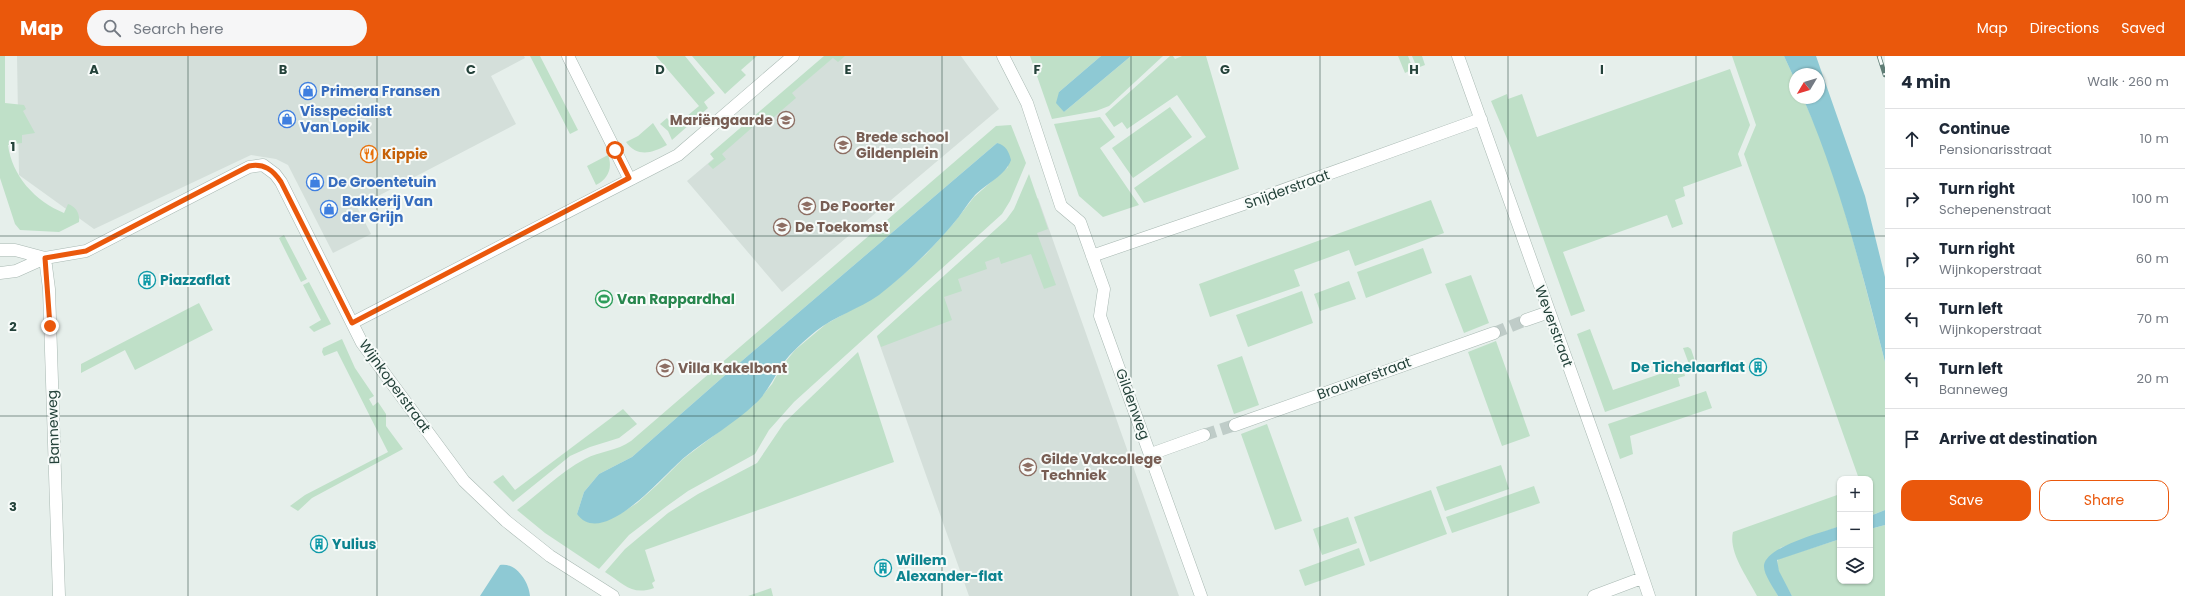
<!DOCTYPE html>
<meta charset="utf-8">
<style>
:root{--surface:#fff;--page:#f6f6f7;--text:#1f2937;--muted:#747a83;--line:#e0e1e3;--accent:#ea580c}
body{margin:0;font-family:Poppins,sans-serif;background:var(--page);color:var(--text)}
.controls{position:absolute;right:12px;bottom:12px;display:grid;overflow:hidden;border-radius:8px;box-shadow:0 1px 3px #0004}
.controls button{width:36px;height:36px;display:grid;place-items:center;padding:0;border:0;border-bottom:1px solid var(--line);background:var(--surface);color:var(--text);font:20px sans-serif}
.compass{position:absolute;left:1789px;top:12px;width:36px;height:36px;border-radius:50%;background:var(--surface);box-shadow:0 1px 3px #0004;rotate:232deg}
.stop{position:absolute;width:12px;height:12px;margin:-9px;border:3px solid #ea580c;border-radius:50%;background:#fff}
.stop.end{background:#ea580c;border-color:#fff;box-shadow:0 1px 4px #0008}
.list{margin:0;padding:0;list-style:none}
h2{display:flex;justify-content:space-between;align-items:center;height:52px;margin:0;padding:0 16px;font-size:17px}
h2 small{font-size:13px;font-weight:400;color:var(--muted)}
.list li{display:grid;grid-template-columns:26px 1fr auto;gap:12px;align-items:center;box-sizing:border-box;height:60px;padding:0 16px;border-top:1px solid var(--line)}
.list b{display:block;font-size:15px;white-space:nowrap}
.list p{margin:0;font-size:13px;white-space:nowrap;color:var(--muted)}
.list em{font-size:13px;font-style:normal;color:var(--muted)}
.actions{display:flex;gap:8px;padding:12px 16px}
.actions a{flex:1;padding:9px 0;border:1px solid var(--accent);border-radius:12px;text-align:center;font-size:14px;color:var(--accent)}
.actions .main{background:var(--accent);color:#fff}
.icon{flex:none;width:22px;height:22px;fill:none;stroke:currentColor;stroke-width:2;stroke-linecap:round;stroke-linejoin:round}
.map{position:relative;flex:none;width:1885px;height:540px;overflow:hidden}
header{display:flex;align-items:center;gap:24px;box-sizing:border-box;height:56px;padding:0 20px;background:var(--accent);color:#fff}
header strong{font-size:19px}
nav{display:flex;gap:22px;margin-inline-start:auto;font-size:14px}
.search{width:280px;height:36px;background:var(--page);display:flex;align-items:center;gap:10px;box-sizing:border-box;padding:0 14px;border-radius:22px;color:var(--muted);font-size:15px}
main{display:flex}
aside{flex:1;background:var(--surface)}
.map>svg:first-child{display:block}
</style>
<header>
<strong>Map</strong>
<div class="search"><svg class="icon" aria-label="search" viewBox="0 0 24 24"><circle cx="10" cy="10" r="6"/><path d="M15 15l6 6"/></svg>Search here</div>
<nav><a>Map</a><a>Directions</a><a>Saved</a></nav>
</header>
<main>
<div class="map">
<svg width="1885" height="540" viewBox="0 0 1885 540">
<rect width="100%" height="100%" fill="#e6efeb"/>
<path fill="#d4dfda" d="M17 0H524L525 2 491 20 516 68 357 151 371 178 333 197 288 109 276 103 251 99 94 173 19 119Z
M835 0H961L999 53 782 236 687 125Z
M1038 142 1179 540H969L877 281Z"/>
<path fill="#bfe0c8" fill-rule="evenodd" d="M0 0H5V47L24 49 26 53 23 55 35 77 22 79V87L8 89C12 120 35 145 64 157L68 148C76 151 80 157 79 166L59 176 20 174 15 168 0 122Z
M530 0H540L578 74 570 78Z
M656 0H685L715 37 704 46 708 52 672 84 668 75 660 68 667 62 674 71 699 50Z
M692 0H757L741 14 746 19 725 38Z
M824 0H845L838 6 833 2 792 37 796 42 767 67 763 62 722 98 726 103 713 113 708 108 714 103 710 98Z
M1030 0H1101L1059 36 1064 56 1131 0H1163L1109 50 1096 55 1052 63Z
M1170 0H1173L1175 3 1182 0H1206L1239 113 1144 147 1134 132 1206 81 1177 39 1127 73 1122 66 1114 71 1105 58Z
M1398 0H1408L1413 13 1405 17Z
M1412 0H1422L1425 9 1417 12Z
M1732 0H1784L1795 24V42H1803L1821 83 1835 122 1858 202 1885 306V454L1870 460V423H1859L1744 98 1756 69Z
M1730 13 1750 69 1738 98 1742 110 1683 131 1685 140 1675 144 1683 168 1672 172 1667 159 1563 196 1585 255 1571 260 1511 92 1491 45 1507 38 1508 43 1522 38 1537 81Z
M1170 51 1192 81 1133 122 1112 92Z
M1100 61 1115 81 1100 92 1139 149 1103 161 1079 140 1054 68Z
M653 67 667 89C652 97 638 102 626 86L638 80Z
M1011 69 1026 107 1010 145 1002 158 794 346 769 374 755 398 688 435 667 450 629 479 599 513 545 477 517 454C539 438 560 416 585 403 600 395 617 395 631 385L996 70ZM997 87 1008 111 974 141 953 168 926 198 904 218 878 239 826 268 795 294 782 310 772 328 754 349 683 403 657 429 637 447 623 456 599 466 577 458 584 436 599 418 632 401 723 321Z
M608 99C613 112 608 123 596 129L587 110Z
M1029 118 1048 173 1037 177 1056 229 1044 233 1031 198 1001 208 999 201 985 206 987 213 958 223 962 235 944 241 952 264 881 291 877 280 1006 164 1014 153Z
M1431 144 1444 177 1355 210 1349 194 1294 214 1300 230 1210 261 1199 228Z
M284 179 307 223 301 226 279 182Z
M1423 192 1432 217 1366 242 1357 216Z
M1471 219 1489 267 1464 277 1445 228Z
M1349 225 1356 243 1320 255 1314 238Z
M309 226 331 268 314 276 309 271 321 264 303 229Z
M1302 235 1313 267 1248 291 1236 259Z
M199 247 213 274 135 314 125 294 81 317V308Z
M1590 273 1613 334 1689 308 1683 292 1688 291 1691 293 1696 308 1683 312 1685 320 1678 322 1680 330 1605 356 1577 278Z
M342 283 355 312 374 340 369 343 373 350 378 346 386 358V370L403 393 312 442 298 455 290 450 305 439 388 396 337 295 324 300 322 296 323 292Z
M1496 285 1530 380 1502 390 1468 296Z
M858 296 894 406 645 494 655 525 652 527 654 532C632 540 624 528 605 516L625 493 668 457 698 438 757 407 784 367Z
M1242 300 1259 349 1234 358 1217 309Z
M1706 335 1712 352 1630 380 1633 398 1620 403 1608 368Z
M623 353 637 368 619 382 590 391 570 400 513 446 493 426 503 419 515 434Z
M1267 368 1302 465 1275 474 1241 378Z
M1501 409 1509 433 1445 455 1436 431Z
M1534 430 1540 447 1452 477 1446 461Z
M1431 434 1447 478 1370 506 1354 461Z
M1840 438V470L1780 492 1771 526 1778 540H1757C1748 522 1728 496 1733 476Z
M1348 461 1357 487 1322 499 1313 473Z
M1885 469V540H1792C1787 531 1774 513 1778 503L1840 483V525H1870V473Z
M1359 492 1365 509 1305 530 1299 514Z
M771 532 773 540H748Z"/>
<path fill="#8ec9d4" d="M1101 0H1131L1064 56 1056 47 1059 36Z
M1784 0H1816L1865 140 1885 221V306C1862 216 1840 127 1803 42H1819V18H1795V24Z
M997 87C1006 89 1009 96 1011 104 1006 119 986 128 975 139 967 148 961 159 953 168 931 194 906 218 879 239 859 253 835 260 816 275 804 285 791 296 782 309 773 323 767 337 755 348 735 367 707 383 685 401 665 417 603 494 577 458L584 436 599 418 632 401 723 321Z
M1885 454V469L1870 473V460Z
M1840 470V483L1777 504 1779 515 1792 540H1778C1774 532 1763 518 1764 509 1767 490 1824 476 1840 470Z
M500 509C516 506 529 526 530 540H480Z"/>
<g fill="none" stroke-linecap="round" stroke-linejoin="round">
<path stroke="#bfccc8" stroke-width="12" stroke-dasharray="12 6" stroke-linecap="butt" d="M1494 277 1526 264
M1204 379 1235 369"/>
<g stroke="#a8b8b2" stroke-width="13">
<path id="minor" d="M568 0 629 122
M1003 0 1027 47 1061 150 1080 166 1104 233 1100 260 1201 540
M1458 0 1617 445 1649 540
M0 194H15L45 202
M1092 200 1261 142 1481 63
M45 202 49 233 59 540
M0 217 16 215 45 202 86 195 249 111 263 109 275 118 281 126 362 287 464 425 506 465 550 500 613 540
M1526 264 1549 256
M352 267 678 99 793 0
M1235 369 1494 277
M1151 398 1204 379
M1594 540 1642 522"/>
</g>
<use href="#minor" stroke="#fff" stroke-width="12"/>
<g stroke="#5f7d75" stroke-width="4.5">
<path id="rail" d="M1879 0 1885 19"/>
</g>
<use href="#rail" stroke="#f7fbf9" stroke-width="3" stroke-dasharray="9" stroke-linecap="butt"/>
</g>
<g fill="none" stroke-linecap="round" stroke-linejoin="round">
<path stroke="#ea580c" stroke-width="5" d="M50 270 45 202 86 195 249 110C264 107 273 114 281 126L352 267 629 122 615 94"/>
</g>
<path fill="none" stroke="#24423a" stroke-width="1" stroke-opacity="0.55" d="M188 0V540M377 0V540M566 0V540M754 0V540M942 0V540M1131 0V540M1320 0V540M1508 0V540M1696 0V540M0 180H1885M0 360H1885"/>
<defs>
<g id="shop-ring" transform="scale(0.9)"><circle r="9.5" fill="#f7fbf9" stroke="#3f7fe0" stroke-width="1.5"/><path d="M-5-2.5h2.3a2.7 3.5 0 0 1 5.4 0H5L5.5 6h-11ZM-1.5-2.5h3a1.5 2.3 0 0 0-3 0Z" fill="#3f7fe0"/></g>
<g id="school-ring" transform="scale(0.9)"><circle r="9.5" fill="#f7fbf9" stroke="#8d6e63" stroke-width="1.5"/><path d="M0-5L7-2L0 1L-7-2ZM-4 1L0 2.5L4 1V4Q0 6-4 4Z" fill="#8d6e63"/></g>
<g id="restaurant-ring" transform="scale(0.9)"><circle r="9.5" fill="#f7fbf9" stroke="#e8710a" stroke-width="1.5"/><path d="M-5-6h1v4h1v-4h1v4h1v-4h1v5L-1.5 .5V6h-2V.5L-5-1ZM5-6V6H3V1.5H1.5Q1.5-4 5-6Z" fill="#e8710a"/></g>
<g id="building-ring" transform="scale(0.9)"><circle r="9.5" fill="#f7fbf9" stroke="#0f9aa8" stroke-width="1.5"/><path d="M-4-6H4V6H1V3H-1V6H-4ZM-2.5-4.3h1.7v1.8h-1.7ZM.8-4.3h1.7v1.8H.8ZM-2.5-1h1.7V.8h-1.7ZM.8-1h1.7V.8H.8Z" fill="#0f9aa8"/></g>
<g id="stadium-ring" transform="scale(0.9)"><circle r="9.5" fill="#f7fbf9" stroke="#2e9e5b" stroke-width="1.5"/><path d="M0-5a6.5 5 0 1 0 0 10a6.5 5 0 1 0 0-10ZM-3.5-1.8h7v3.6h-7Z" fill="#2e9e5b"/></g>
</defs>
<g fill-rule="evenodd">
<use href="#shop-ring" x="308" y="35"/>
<use href="#shop-ring" x="287" y="63"/>
<use href="#school-ring" x="786" y="64"/>
<use href="#school-ring" x="843" y="89"/>
<use href="#restaurant-ring" x="369" y="98"/>
<use href="#shop-ring" x="315" y="126"/>
<use href="#school-ring" x="807" y="150"/>
<use href="#shop-ring" x="329" y="153"/>
<use href="#school-ring" x="782" y="171"/>
<use href="#building-ring" x="147" y="224"/>
<use href="#stadium-ring" x="604" y="243"/>
<use href="#building-ring" x="1758" y="311"/>
<use href="#school-ring" x="665" y="312"/>
<use href="#school-ring" x="1028" y="411"/>
<use href="#building-ring" x="319" y="488"/>
<use href="#building-ring" x="883" y="512"/>
</g>
<g text-anchor="middle" stroke-width="4" stroke-linejoin="round" paint-order="stroke">
<g font-size="14" font-weight="bold" fill="#366cbe" stroke="#f7fbf9" text-anchor="start">
<text x="321" y="40">Primera Fransen</text>
<text x="300" y="60">Visspecialist<tspan x="300" dy="16">Van Lopik</tspan></text>
<text x="328" y="131">De Groentetuin</text>
<text x="342" y="150">Bakkerij Van<tspan x="342" dy="16">der Grijn</tspan></text>
</g>
<g font-size="14" font-weight="bold" fill="#785e54" stroke="#f7fbf9" text-anchor="start">
<text x="773" y="69" text-anchor="end">Mariëngaarde</text>
<text x="856" y="86">Brede school<tspan x="856" dy="16">Gildenplein</tspan></text>
<text x="820" y="155">De Poorter</text>
<text x="795" y="176">De Toekomst</text>
<text x="678" y="317">Villa Kakelbont</text>
<text x="1041" y="408">Gilde Vakcollege<tspan x="1041" dy="16">Techniek</tspan></text>
</g>
<g font-size="14" font-weight="bold" fill="#c56008" stroke="#f7fbf9" text-anchor="start">
<text x="382" y="103">Kippie</text>
</g>
<g font-size="14" fill="#24423a" stroke="#f7fbf9">
<text transform="translate(1287 133) rotate(-20)" y="5">Snijderstraat</text>
<text transform="translate(1554 270) rotate(70)" y="5">Weverstraat</text>
<text transform="translate(1364 322) rotate(-20)" y="5">Brouwerstraat</text>
<text transform="translate(395 330) rotate(54)" y="5">Wijnkoperstraat</text>
<text transform="translate(1133 348) rotate(70)" y="5">Gildenweg</text>
<text transform="translate(53 371) rotate(-92)" y="5">Banneweg</text>
</g>
<g font-size="14" font-weight="bold" fill="#0d838f" stroke="#f7fbf9" text-anchor="start">
<text x="160" y="229">Piazzaflat</text>
<text x="1745" y="316" text-anchor="end">De Tichelaarflat</text>
<text x="332" y="493">Yulius</text>
<text x="896" y="509">Willem<tspan x="896" dy="16">Alexander-flat</tspan></text>
</g>
<g font-size="14" font-weight="bold" fill="#27864d" stroke="#f7fbf9" text-anchor="start">
<text x="617" y="248">Van Rappardhal</text>
</g>
</g>
<g font-size="13" text-anchor="middle" font-weight="bold" fill="#24423a" stroke="#f7fbf9" stroke-width="4" stroke-linejoin="round" paint-order="stroke">
<text x="94" y="18">A</text>
<text x="283" y="18">B</text>
<text x="471" y="18">C</text>
<text x="660" y="18">D</text>
<text x="848" y="18">E</text>
<text x="1037" y="18">F</text>
<text x="1225" y="18">G</text>
<text x="1414" y="18">H</text>
<text x="1602" y="18">I</text>
<text x="13" y="95">1</text>
<text x="13" y="275">2</text>
<text x="13" y="455">3</text>
</g>
</svg>
<div class="controls">
<button>+</button>
<button>−</button>
<button><svg class="icon" aria-label="layers" viewBox="0 0 24 24"><path d="M12 4l9 5-9 5-9-5zM3 14l9 5 9-5"/></svg></button>
</div>
<svg class="compass" viewBox="-18 -18 36 36"><path d="M0-13l5 13h-10z" fill="#e53935"/><path d="M0 13l5-13h-10z" fill="#747a83"/></svg>
<div class="stop" style="left:615px;top:94px"></div>
<div class="stop end" style="left:50px;top:270px"></div>
</div>
<aside>
<h2>4 min<small>Walk · 260 m</small></h2>
<ul class="list">
<li><svg class="icon" aria-label="ahead" viewBox="0 0 24 24"><path d="M12 20V5M6 11l6-6 6 6"/></svg><div><b>Continue</b><p>Pensionarisstraat</p></div><em>10 m</em></li>
<li><svg class="icon" aria-label="right" viewBox="0 0 24 24"><path d="M7 20v-9h11M14 6l5 5-5 5"/></svg><div><b>Turn right</b><p>Schepenenstraat</p></div><em>100 m</em></li>
<li><svg class="icon" aria-label="right" viewBox="0 0 24 24"><path d="M7 20v-9h11M14 6l5 5-5 5"/></svg><div><b>Turn right</b><p>Wijnkoperstraat</p></div><em>60 m</em></li>
<li><svg class="icon" aria-label="left" viewBox="0 0 24 24"><path d="M17 20v-9H6M10 6l-5 5 5 5"/></svg><div><b>Turn left</b><p>Wijnkoperstraat</p></div><em>70 m</em></li>
<li><svg class="icon" aria-label="left" viewBox="0 0 24 24"><path d="M17 20v-9H6M10 6l-5 5 5 5"/></svg><div><b>Turn left</b><p>Banneweg</p></div><em>20 m</em></li>
<li><svg class="icon" aria-label="arrive" viewBox="0 0 24 24"><path d="M6 21V4h12l-3 4 3 4H6"/></svg><div><b>Arrive at destination</b></div></li>
</ul>
<div class="actions"><a class="main">Save</a><a>Share</a></div>
</aside>
</main>
